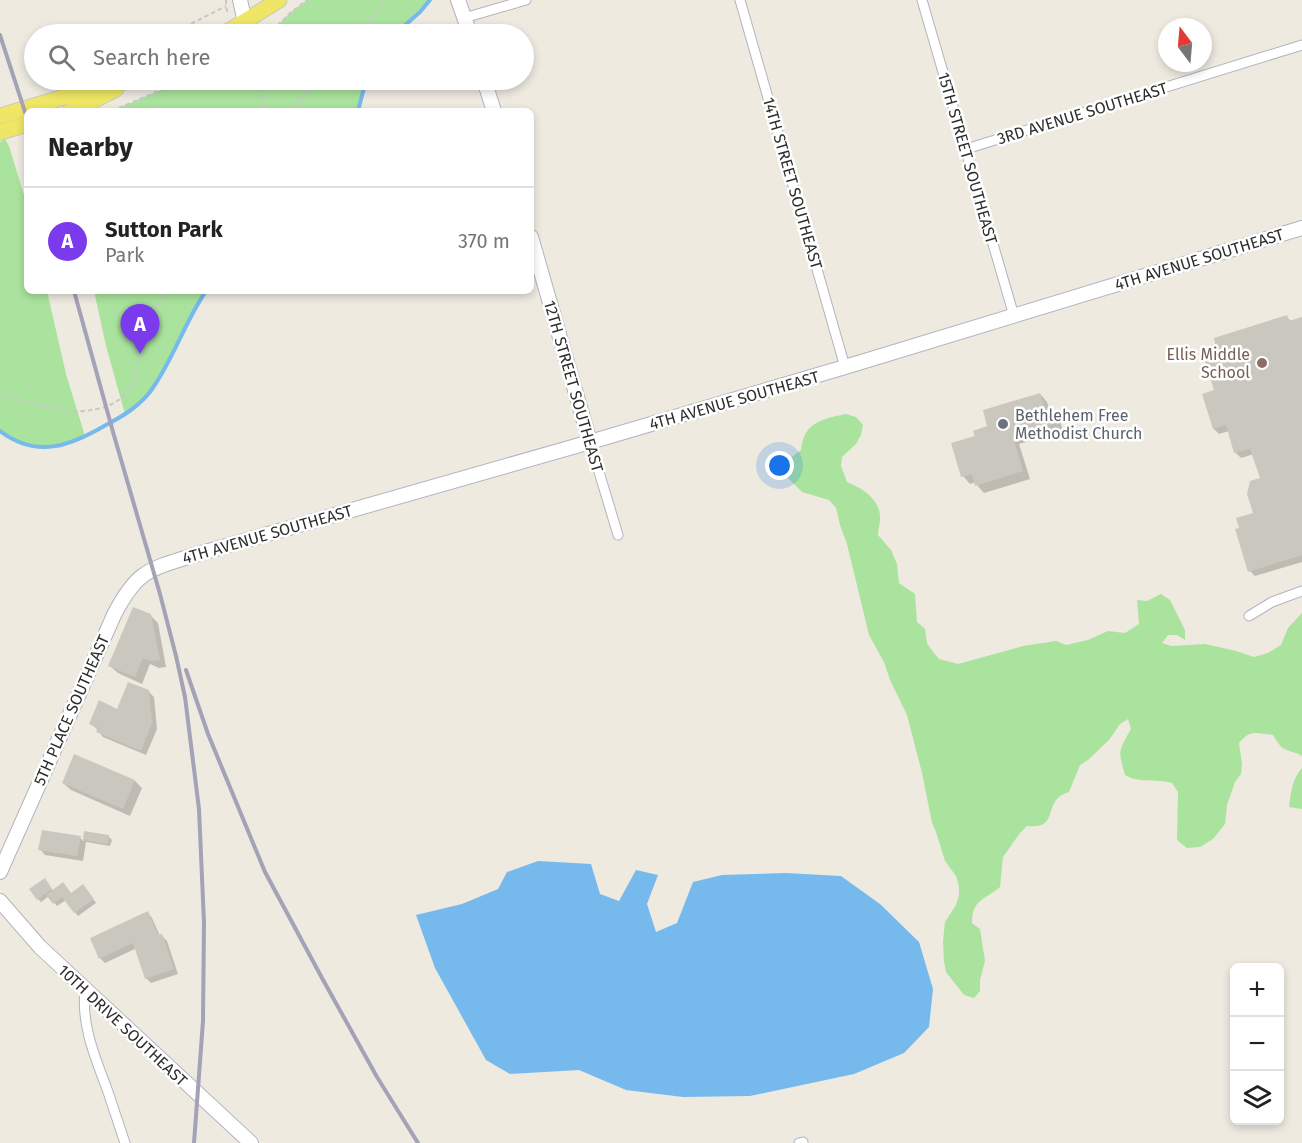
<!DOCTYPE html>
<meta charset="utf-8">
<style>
:root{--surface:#fff;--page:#f6f6f6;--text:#222;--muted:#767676;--line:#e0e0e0;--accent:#7c3aed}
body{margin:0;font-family:"Fira Sans",sans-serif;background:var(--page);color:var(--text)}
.controls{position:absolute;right:18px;bottom:18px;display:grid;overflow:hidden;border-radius:9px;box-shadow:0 3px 9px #0003}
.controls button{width:54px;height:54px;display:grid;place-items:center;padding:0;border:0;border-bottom:2px solid var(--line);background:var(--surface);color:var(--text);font:30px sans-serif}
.compass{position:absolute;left:1158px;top:18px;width:54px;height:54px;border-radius:50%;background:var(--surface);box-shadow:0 3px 9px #0003;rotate:344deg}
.you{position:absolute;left:780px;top:466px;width:21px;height:21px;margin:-15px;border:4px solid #fff;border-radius:50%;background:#1a73e8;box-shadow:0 0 0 9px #1a73e833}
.badge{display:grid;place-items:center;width:39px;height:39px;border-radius:50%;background:var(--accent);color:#fff;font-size:20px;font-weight:700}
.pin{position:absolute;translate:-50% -50px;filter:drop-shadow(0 2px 3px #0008)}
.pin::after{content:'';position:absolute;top:32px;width:21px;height:18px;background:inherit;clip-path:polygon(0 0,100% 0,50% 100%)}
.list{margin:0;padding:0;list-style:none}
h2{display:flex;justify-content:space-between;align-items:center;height:78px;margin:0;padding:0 24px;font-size:26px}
h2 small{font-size:20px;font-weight:400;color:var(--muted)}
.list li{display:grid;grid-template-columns:39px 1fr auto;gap:18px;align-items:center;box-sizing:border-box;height:108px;padding:0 24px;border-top:2px solid var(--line)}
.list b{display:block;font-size:22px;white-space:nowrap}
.list p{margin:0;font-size:20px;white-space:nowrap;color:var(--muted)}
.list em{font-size:20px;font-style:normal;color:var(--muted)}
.icon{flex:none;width:33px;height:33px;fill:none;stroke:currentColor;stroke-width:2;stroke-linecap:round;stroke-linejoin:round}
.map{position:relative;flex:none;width:1302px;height:1143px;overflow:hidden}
.search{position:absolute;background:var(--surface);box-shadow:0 3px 9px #0003;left:24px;top:24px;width:510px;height:66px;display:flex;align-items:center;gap:15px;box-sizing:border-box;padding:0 21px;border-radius:33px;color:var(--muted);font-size:22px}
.panel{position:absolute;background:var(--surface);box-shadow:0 3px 9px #0003;left:24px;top:108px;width:510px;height:186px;border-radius:9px}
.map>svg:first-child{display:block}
</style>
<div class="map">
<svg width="1302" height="1143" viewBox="0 0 1302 1143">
<rect width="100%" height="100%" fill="#eeeae0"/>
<path fill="#aae39e" d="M307 0H430L420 12 395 34H265L274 29 290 13Z
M184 80H366L358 111H112Z
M5 139 9 146 27 205V291H47L66 374 85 436C53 450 29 454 0 431V142Z
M94 291H206C183 325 161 395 125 414L106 346Z
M846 414 856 417 863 425 861 435 856 444 842 457 841 466 847 482C862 488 878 498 880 515 881 521 878 529 878 535L891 550 897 564 899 583 915 594 917 622 925 629 927 643 933 652 939 659 958 664 1023 646 1056 641 1066 645 1088 640 1108 631 1125 633 1139 624 1137 600 1147 601 1161 594 1170 600 1185 630V640L1177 635H1168L1162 643 1171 646 1205 644 1236 651 1254 657 1268 653 1281 645 1288 628 1302 613V756C1296 752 1294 753 1287 750 1280 748 1277 741 1273 735 1257 733 1250 729 1239 743L1242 764 1241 774 1235 782 1227 805 1225 824 1213 839 1200 847 1187 848 1177 840 1178 792 1172 783C1155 778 1140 784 1125 775 1118 750 1118 752 1131 729L1128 719 1120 724 1109 740 1088 760 1080 765 1069 792C1066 793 1063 794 1060 796 1045 808 1057 829 1027 826L1020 833 1003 857 1000 887C985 900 972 899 972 923L980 929 985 961 980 980V991L974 998 964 995 946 972 944 962 943 941 945 922 956 905 959 895V886L956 876 945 861 936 832 932 823 922 773 907 715 890 680 884 662 869 635 847 544 840 525 836 508 829 500 802 492 781 471 785 462 801 450C804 422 822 419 846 414Z
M1302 768V809L1289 807C1291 792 1292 779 1302 768Z"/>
<path fill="#76b9ed" d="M538 861 591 864 600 894 619 901 636 870 658 875 647 904 656 932 677 923 693 882 722 875 786 873 841 876 880 904 919 942 933 989 929 1027 904 1053 854 1074 750 1096 683 1097 626 1090 579 1070 510 1074 486 1060 435 968 416 915 462 904 498 889 507 872Z"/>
<path fill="#0003" d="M1287 317 1292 322 1302 318V562L1255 576 1250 571 1255 514 1261 479 1254 454 1241 458 1236 453 1229 431 1219 434 1214 429 1216 391Z
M1040 394 1047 402 1051 414H1053L1060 421 1063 431 1019 444 1030 479 984 493 977 485 976 482 970 484 963 476 976 437Z
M151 616 158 623 166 667 159 668 150 664 142 684 118 673 110 666Z
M148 691 154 697 157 729 146 755 103 737 98 731V730L91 724 118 710Z
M135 781 142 788 130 816 71 790 63 783Z
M86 832 108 836 112 840 110 846 86 842 83 861 45 855 40 849 80 838 84 841Z
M48 883 53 891 71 894 86 889 96 903 78 916 66 900 57 906 49 896 41 902 38 899Z
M148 913 152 918 160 936H162L167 941 178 974 151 983 146 978 137 948 105 963 100 958Z"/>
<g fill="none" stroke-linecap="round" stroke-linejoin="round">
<path stroke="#76b9ed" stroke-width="4" d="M395 34 420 12 430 0
M358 111 366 80
M0 431C37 459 70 446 106 425 123 416 138 407 150 392 173 361 184 323 206 291"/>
</g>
<path fill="#cac8be" d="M1287 315 1289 321 1302 317V555L1248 572 1235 529 1239 528 1236 518 1253 513 1247 494 1250 481 1260 478 1250 449 1234 453 1226 425 1213 429 1202 394 1214 390 1201 348 1215 344 1214 338Z
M1040 393 1047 414 1053 412 1057 423 1013 437 1023 471 975 486 972 474 961 477 951 443 975 436 973 431 987 426 983 410Z
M133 607 151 614 160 660 151 661 143 658 135 677 108 666Z
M128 682 149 690 152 723 141 751 96 732 98 728 89 724 99 700 117 709Z
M74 754 135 780 123 809 62 783Z
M42 830 81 836 77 856 38 850Z
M84 831 109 835 107 844 83 840Z
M45 878 52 889 37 900 29 889Z
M63 882 71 893 83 884 94 899 74 913 62 897 53 904 46 895Z
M148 911 158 935 162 934 174 969 145 979 133 943 99 959 90 938Z"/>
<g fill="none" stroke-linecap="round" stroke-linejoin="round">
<g stroke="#b3b3c0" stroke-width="11">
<path id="street" d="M740 0 845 367
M922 0 1014 316
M464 18 526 0
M966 149 1302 45
M590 442 618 535
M1249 616 1272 602 1302 591
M85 989C81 1025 95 1057 107 1089 113 1107 119 1125 125 1143
M799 1143 803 1142"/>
</g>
<g stroke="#b3b3c0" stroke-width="16">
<path id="secondary" d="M240 0 245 22
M458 0 470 34
M484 80 494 111
M531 237 590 442
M0 872 114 615C136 572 147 570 191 556L590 442 845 367 1302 228
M0 901 40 947 251 1143"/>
</g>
<g stroke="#c8c8c8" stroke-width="17">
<path id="primary" d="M224 34 279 0
M70 111 81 107 116 89
M0 116 84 91 133 80
M0 132 27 124"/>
</g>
<path stroke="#c8c8c8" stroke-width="2" stroke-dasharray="4.5 3" stroke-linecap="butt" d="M226 0V6L228 15
M171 34 226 6
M265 34 274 29 290 13 307 0
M356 34 377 13 386 0
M258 80 265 111
M112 111 184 80
M290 111 316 80
M0 395 70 412 86 411 107 407 122 398 128 391 134 381 143 340 163 291"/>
<use href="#street" stroke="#fff" stroke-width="9"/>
<use href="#secondary" stroke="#fff" stroke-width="14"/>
<use href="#primary" stroke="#eee664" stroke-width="15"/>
<path stroke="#a3a2b6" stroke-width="4" d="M0 35 27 118
M74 291 113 432 160 594 176 656 185 697 199 809 204 923 203 1021 194 1143
M186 670 208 734 265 872 322 978 377 1077 418 1143"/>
</g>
<circle fill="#8d6e63" stroke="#fff" stroke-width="2" cx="1262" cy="363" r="6"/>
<circle fill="#6b7280" stroke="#fff" stroke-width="2" cx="1003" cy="424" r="6"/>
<g text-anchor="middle" stroke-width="5" stroke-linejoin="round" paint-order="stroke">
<g font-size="16" fill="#2d2d2d" stroke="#fff">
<text transform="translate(1082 113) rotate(-17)" y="6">3RD AVENUE SOUTHEAST</text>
<text transform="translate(968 158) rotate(74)" y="6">15TH STREET SOUTHEAST</text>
<text transform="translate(793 183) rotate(74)" y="6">14TH STREET SOUTHEAST</text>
<text transform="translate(1199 259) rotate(-17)" y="6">4TH AVENUE SOUTHEAST</text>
<text transform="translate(574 386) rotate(74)" y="6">12TH STREET SOUTHEAST</text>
<text transform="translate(734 400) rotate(-16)" y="6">4TH AVENUE SOUTHEAST</text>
<text transform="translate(267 534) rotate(-16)" y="6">4TH AVENUE SOUTHEAST</text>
<text transform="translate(71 710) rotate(-66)" y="6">5TH PLACE SOUTHEAST</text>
<text transform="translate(123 1025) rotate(43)" y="6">10TH DRIVE SOUTHEAST</text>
</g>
<g font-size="16" fill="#785e54" stroke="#fff" text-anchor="end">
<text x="1250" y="360">Ellis Middle<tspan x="1250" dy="18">School</tspan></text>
</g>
<g font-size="16" fill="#5b616d" stroke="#fff" text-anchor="start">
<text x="1015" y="421">Bethlehem Free<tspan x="1015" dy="18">Methodist Church</tspan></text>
</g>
</g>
</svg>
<div class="controls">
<button>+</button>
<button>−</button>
<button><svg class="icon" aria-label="layers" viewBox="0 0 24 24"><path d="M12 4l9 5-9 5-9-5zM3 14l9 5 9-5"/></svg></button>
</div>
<svg class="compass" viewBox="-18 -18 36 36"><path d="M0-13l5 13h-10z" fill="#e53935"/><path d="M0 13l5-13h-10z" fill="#767676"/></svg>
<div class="you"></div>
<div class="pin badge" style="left:140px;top:354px">A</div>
<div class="search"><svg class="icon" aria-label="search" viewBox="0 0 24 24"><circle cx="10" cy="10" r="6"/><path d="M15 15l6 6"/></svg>Search here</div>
<section class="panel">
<h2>Nearby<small></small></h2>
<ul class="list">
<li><span class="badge">A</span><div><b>Sutton Park</b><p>Park</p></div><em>370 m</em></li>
</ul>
</section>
</div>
